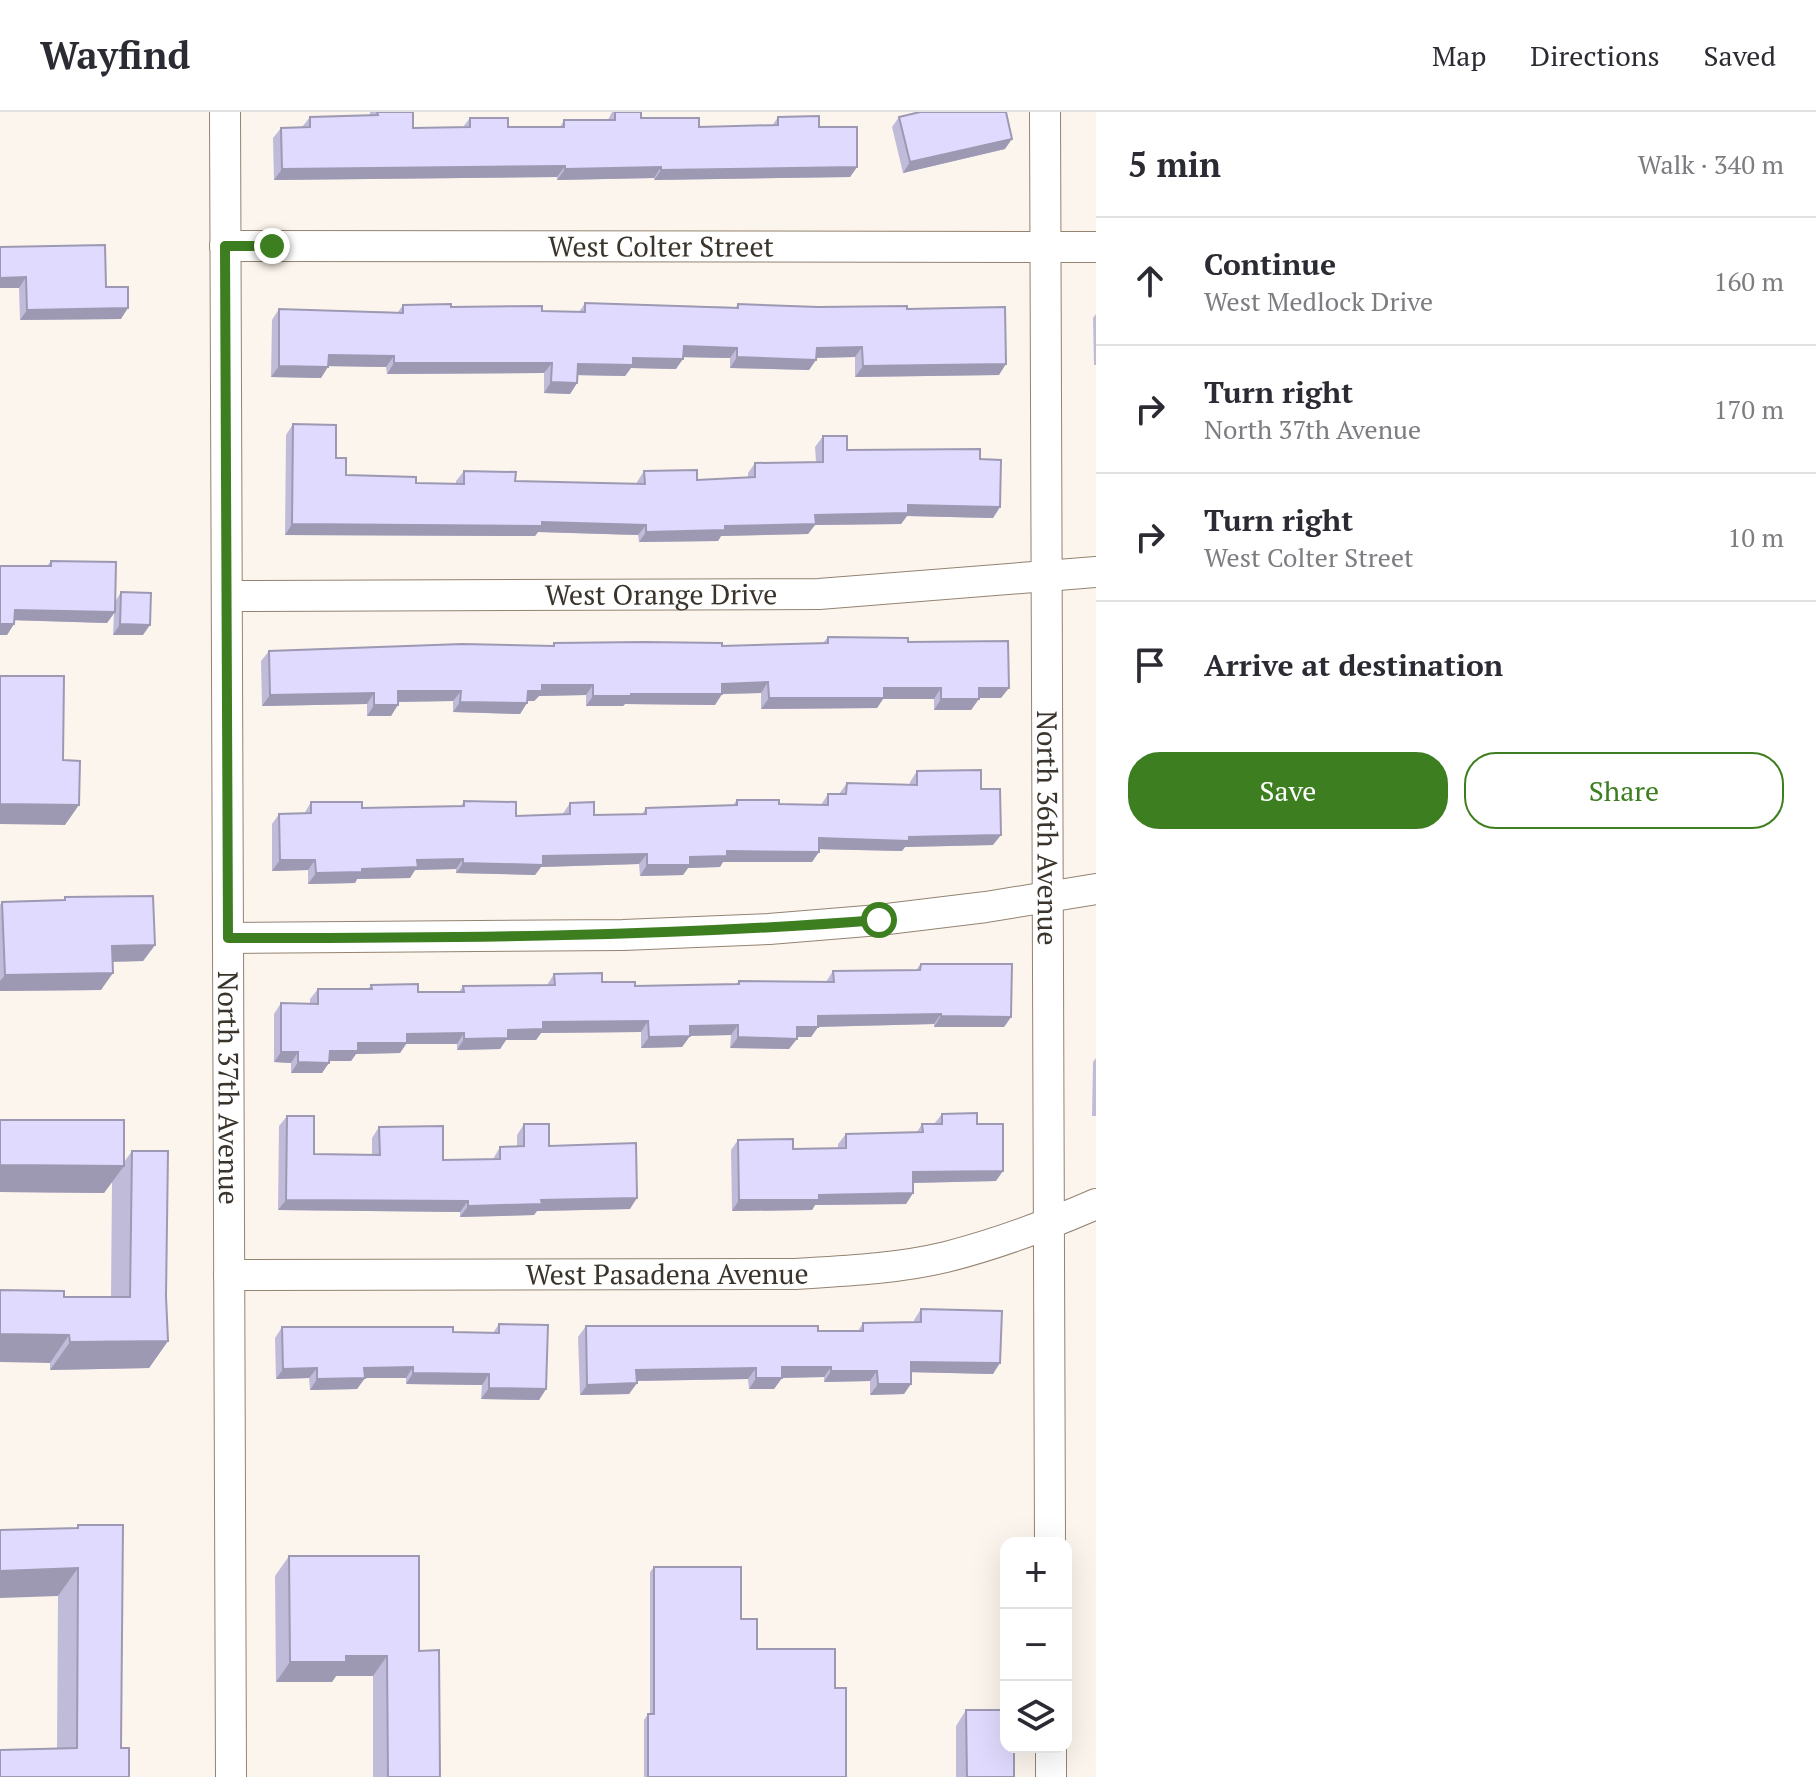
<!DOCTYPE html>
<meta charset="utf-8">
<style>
:root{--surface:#fff;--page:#f2f2f3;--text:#2b2b33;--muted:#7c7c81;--line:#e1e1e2;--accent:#3d7f20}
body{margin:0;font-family:"PT Serif",serif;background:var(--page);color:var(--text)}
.controls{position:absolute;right:24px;bottom:24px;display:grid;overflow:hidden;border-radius:16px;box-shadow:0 8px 32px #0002}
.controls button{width:72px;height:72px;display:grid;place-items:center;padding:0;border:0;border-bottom:2px solid var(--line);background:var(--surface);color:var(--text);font:40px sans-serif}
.stop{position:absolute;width:24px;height:24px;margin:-18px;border:6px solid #3d7f20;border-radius:50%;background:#fff}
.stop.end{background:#3d7f20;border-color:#fff;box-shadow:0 2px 8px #0008}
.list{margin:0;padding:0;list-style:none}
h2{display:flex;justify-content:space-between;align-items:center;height:104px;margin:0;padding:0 32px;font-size:34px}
h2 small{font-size:26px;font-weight:400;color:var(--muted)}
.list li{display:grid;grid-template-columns:52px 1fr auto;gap:24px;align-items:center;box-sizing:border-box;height:128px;padding:0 32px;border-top:2px solid var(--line)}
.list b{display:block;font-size:30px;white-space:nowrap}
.list p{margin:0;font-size:26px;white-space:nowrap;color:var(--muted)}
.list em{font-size:26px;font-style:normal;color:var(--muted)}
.actions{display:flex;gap:16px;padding:24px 32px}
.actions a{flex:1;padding:18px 0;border:2px solid var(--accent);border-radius:32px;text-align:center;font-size:28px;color:var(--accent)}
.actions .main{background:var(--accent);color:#fff}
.icon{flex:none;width:44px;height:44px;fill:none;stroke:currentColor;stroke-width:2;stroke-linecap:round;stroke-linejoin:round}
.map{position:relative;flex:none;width:1096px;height:1665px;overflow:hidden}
header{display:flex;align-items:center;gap:48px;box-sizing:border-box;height:112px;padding:0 40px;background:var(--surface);border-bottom:2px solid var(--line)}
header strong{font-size:38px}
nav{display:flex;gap:44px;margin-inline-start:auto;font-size:28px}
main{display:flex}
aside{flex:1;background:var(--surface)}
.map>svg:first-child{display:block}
</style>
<header>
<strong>Wayfind</strong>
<nav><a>Map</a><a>Directions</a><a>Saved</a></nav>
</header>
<main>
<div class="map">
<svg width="1096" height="1665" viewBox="0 0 1096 1665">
<rect width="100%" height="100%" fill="#fcf5ed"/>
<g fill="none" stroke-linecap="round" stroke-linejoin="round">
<g stroke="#938371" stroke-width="32">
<g id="minor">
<path id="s1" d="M225 0 231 1665"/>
<path id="s2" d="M1045 0 1050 1431"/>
<path id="s3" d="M225 134 1096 135"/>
<path id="s4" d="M227 484 819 482 1096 460"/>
<path d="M228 826 623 823 769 817 879 808 986 795 1096 777"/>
<path id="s5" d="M229 1163 793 1162C844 1159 896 1157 946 1145 997 1132 1048 1113 1096 1092"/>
<path d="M1051 1635V1665"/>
</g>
</g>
<use href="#minor" stroke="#fff" stroke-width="30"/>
</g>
<path fill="#c1bbda" d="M370 0H413V16L463 15 470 6 508 15H560L564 8H608L612 0H641V6L699 15 772 14 778 5 819 15 857 55 850 65 654 68V66L557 68V65L274 68 273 26 281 16 302 15 310 5 370 3Z
M899 5 1005 37 903 61 892 15Z
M0 135 106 175 121 207 20 208 19 176H0Z
M585 191 736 195 738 192 818 195 907 197 999 263 855 265V245L816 246 809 258 730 256V246L683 245 676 257 631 256 625 264 578 263 577 271 570 282 544 281V261L387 262 386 255 328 254 321 266 271 265 272 208 279 197 398 200 403 193 579 200Z
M1096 202V253H1094L1093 206Z
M293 312 336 346 346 363 416 371 456 372V369L464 359 515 369 637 372V370L644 359 697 368 748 365V361L755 351 816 350 815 335 823 324 847 338 980 347 1000 395 993 406 907 404 901 412 815 413 808 422 721 424 718 429 639 430 638 423 538 420 535 424 285 423 286 323Z
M51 449 115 490 121 480 143 523H113L114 501 107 511 14 508V512L7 523H0V454H47Z
M828 525 908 530 1001 586H979L971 598H934V587H883L877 596 761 597V581L722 582 715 593 625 592 623 594H586V583L539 584 534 589H528L520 602 453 600V589L398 590 391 604H367V592L262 594 261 549 269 539 552 534 554 531 722 534 823 531Z
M917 659 981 677 993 733 905 735 902 739 819 737 812 750H723L720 755 688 756 683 763 640 764 639 752 541 755 535 763 456 761V757L415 758 410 766 357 767 355 771 308 772V758L272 759V712L279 702H304L311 690 362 696 461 694 464 689 516 704 562 703 570 691 594 703 642 702 646 696 733 693 737 688 779 692 821 693 828 682H839L847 671 910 673V670Z
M65 785 155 833 143 849 112 850 101 878 0 879V793L2 790 63 788Z
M921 852 1011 905 1004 915H934V912L818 915 811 925H797L789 937 730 936 731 923 690 924 682 935 641 936V920L541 921 536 928H506L500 937 457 938V932H406L400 941 356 942 351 949H329L322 961H291V951L274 950V902L281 891 310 892V887L318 877H368L371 873 418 880H459L463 874 547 873 554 862 602 870 635 874 736 872 739 869 826 870 833 859 916 858Z
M1096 946V1004H1092L1093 950Z
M942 1002 977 1012 996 1069 913 1071V1081L906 1092 815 1093 812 1098 732 1099 731 1038 738 1028 793 1037 838 1036V1032L846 1022 917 1020 922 1012H934Z
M287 1004 314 1042 372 1043V1026L379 1015 443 1048 493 1047 500 1035 517 1034V1023L524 1012 549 1034 630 1097 537 1099 534 1103 460 1105V1100L278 1098 279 1014Z
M0 1008 124 1050 132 1039 166 1184 168 1229 149 1256 50 1258V1251L64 1185H111L112 1070 104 1081 0 1080Z
M921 1197 993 1262 911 1260 904 1282 870 1283V1269L824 1270V1265L782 1266 774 1277H749L748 1267 636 1269 637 1271 629 1282 580 1283 578 1225 586 1214 818 1219H858L863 1211 914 1210V1208Z
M499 1212 546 1277 539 1288 481 1287 482 1273 406 1272V1266H365L357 1277 310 1278 309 1266 276 1267 275 1226 282 1215 493 1221Z
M78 1413 121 1636 57 1637 58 1484 76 1416Z
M289 1444 419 1539 440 1665H373V1564H336L332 1570H276L275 1464Z
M654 1455 741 1507 757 1537 835 1576 846 1665H644V1608L648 1602H650V1460Z
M966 1598 1014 1665H956V1614Z"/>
<path fill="#9d99b2" d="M1012 27 1005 37 903 61 910 50Z
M565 54 557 65 274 68 282 57Z
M661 55 654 66 557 68 565 57Z
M857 55 850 65 654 68 661 58Z
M26 165 19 176H0V166Z
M128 196 121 207 20 208 27 198Z
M684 234 737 236 730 246 676 245Z
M862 235 855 245 809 246 817 236Z
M329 243 394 244 386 255 321 254Z
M737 245 816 248 809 258 730 256Z
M633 246 683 247 676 257 631 256 625 264 571 263 578 252Z
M394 251H552L544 261 387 262Z
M1006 252 999 263 855 265 863 254Z
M279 254 328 255 321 266 271 265Z
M551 270 577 271 570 282 544 281Z
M908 393 1000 395 993 406 907 404 901 412 815 413 808 422 721 424 718 429 639 430 646 420Z
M542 410 646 413 638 423 538 420 535 424 285 423 292 412Z
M15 498 115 500 107 511 7 508Z
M0 512H14L7 523H0Z
M120 512 150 513 143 523H113Z
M768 570 761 581 720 582H722L715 593 625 592 623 594H586L593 584 631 582 722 572Z
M542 573H593L586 583 539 584 534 589H520L528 579Z
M884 576H941L934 587H883L877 596 761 597 769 586Z
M979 576H1009L1001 586H971Z
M398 579H461L453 589 390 590Z
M374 581 367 592 262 594 270 583Z
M941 587H979L971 598H934Z
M460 590 527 591 520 602 453 600Z
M374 593H398L391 604H367Z
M0 692 79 693 65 713 0 712Z
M1001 723 993 733 905 735 902 739 812 737 819 726Z
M727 739 819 740 812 750H723L720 755 688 756 683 763 640 764 647 753Z
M647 742 639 752 541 755 535 763 456 761 463 751 543 744Z
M463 747 456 757 415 758 410 766 357 767 355 771 308 772 316 761 362 757 417 748Z
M280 748H315L308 758 272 759Z
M155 833 143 849 100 850 112 834Z
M113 861 101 878 0 879V869L5 863Z
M941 902 934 912 811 915 818 904Z
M941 904 1011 905 1004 915H934Z
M648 909 641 920 541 921 536 928H506L500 937 457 938 464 927 543 910Z
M738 913 731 923 682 924 690 914Z
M797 915H818L811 925H789Z
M464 921 457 932H406L400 941 356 942 351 949H322L330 939 358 931 407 922Z
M690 924 682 935 641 936 649 925Z
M738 925 797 927 789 937 730 936Z
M281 940H298L291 951 274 950Z
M298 950 329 951 322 961H291Z
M0 1053 124 1054 104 1081 0 1080Z
M1003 1059 996 1069 906 1071 913 1060Z
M913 1081 906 1092 815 1093 812 1098 732 1099 739 1088 819 1083Z
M637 1086 630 1097 537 1099 534 1103 460 1105 468 1094 541 1088Z
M286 1088 468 1089 460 1100 278 1098Z
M0 1222 69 1223 50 1251 0 1250Z
M168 1229 149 1256 50 1258 70 1230Z
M911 1250 1000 1251 993 1262 903 1260Z
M413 1255 406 1266H365L357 1277 310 1278 317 1267 364 1256Z
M782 1255H831L824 1265 774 1266Z
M317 1256 309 1266 276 1267 283 1257Z
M756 1256 748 1267 629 1269 636 1258Z
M831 1259H877L870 1269 824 1270Z
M413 1261 489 1262 482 1273 406 1272Z
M756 1266H782L774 1277H749Z
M637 1271 629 1282 580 1283 587 1273Z
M878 1272H911L904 1282 870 1283Z
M489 1276 546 1277 539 1288 481 1287Z
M78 1456 58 1484 0 1486V1459Z
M346 1544H387L373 1564H336L332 1570H276L290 1550Z"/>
<path fill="#e0dafe" stroke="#9d99b2" stroke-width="2" d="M377 0H413V16L470 15V6H508V15H564V8H615V0H641V6H699V15L778 13V5L819 4V15H857V55L661 58V55L565 57V54L282 57 281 16 310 15V5L378 3Z
M920 0H1006L1012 27 910 50 899 5Z
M105 133 106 175H128V196L27 198 26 165 0 166V135Z
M585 191 738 196V192L818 195 907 194V197L1005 195 1006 252 863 254 862 235 817 236 816 248 737 245V236L684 234 683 247 633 246V253L578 252 577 271 551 270 552 251H394V244L329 243 328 255 279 254V197L403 201V193L451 192V195L542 194V199L585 200Z
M293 312 336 313V346H346V363L416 365V371L464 372V359L516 360 515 369 645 372 644 359 697 358V368L755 365V351L823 350V324H847V338L980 337V347L1001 348 1000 395 908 393V401L815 403 816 412 725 414V418L646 420V413L542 410V414L292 412Z
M51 449 116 450 115 500 15 498 14 512H0V454H51Z
M121 480 151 481 150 513 120 512Z
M828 525 908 526V530L1008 529 1009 576H979V587H941V576H884V586H769L768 570 722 572V582H631V584H593V573H542V579H528L527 591 460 590 461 579H398V593H374V581L270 583 269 539 462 532 554 534V531L644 530 722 531V534L828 531Z
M0 564H64L63 648 80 649 79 693 0 692Z
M981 658V677H1000L1001 723 909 725V729L819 726V740L727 739V744L690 745V753H647V742L543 744V753L463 751V747L417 748 418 755 362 757V760L316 761 315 748H280L279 702 311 701V690H362V696L464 694V689L516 690V704L570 702V691L594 690V703L646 702V696L737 693V688H779V692L828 693V682H846L847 671 917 673V659Z
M153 784 155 833 112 834 113 861 5 863 2 790 65 788V785Z
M921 852H1012L1011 905 941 904V902L818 904V915H797V927L738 925V913L690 914V924L649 925 648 909 543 910V917L508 918V926L464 927V921L407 922V931H358V939H330L329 951 298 950V940H281V891L318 892V877H372L371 873 418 872V880H464L463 874 555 873 554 862 602 861V870H635V874L739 872V869L834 870 833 859 920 858Z
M977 1001V1012H1003V1059L913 1060V1081L819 1083V1088H739L738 1028 793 1027V1037L846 1036V1022L923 1020 922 1012H942V1002Z
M287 1004H314V1042L380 1043 379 1015 443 1014V1048L500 1047V1035L524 1034V1012H549V1034L636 1031 637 1086 541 1088 542 1092 468 1094V1089L286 1088Z
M0 1008H124V1054L0 1053Z
M132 1039H168L166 1184 168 1229 70 1230 69 1223 0 1222V1178L64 1179V1185H130Z
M921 1197 1002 1199 1000 1251 911 1250V1272H878L877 1259H831V1255H782V1266H756V1256L636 1258 637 1271 587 1273 586 1214H818V1219H863V1211L921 1210Z
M499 1212 548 1213 546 1277 489 1276V1262L413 1261V1255L364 1256 365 1266 317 1267V1256L283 1257 282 1215H453V1220L499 1221Z
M78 1413H123L121 1636H129V1665H0V1638L77 1636 78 1456 0 1459V1418L78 1416Z
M289 1444H419V1539L439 1538 440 1665H388L387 1544H346V1550H290Z
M654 1455H741V1507H757V1537H835V1576H846V1665H648V1602H654Z
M966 1598H1006V1635H1014V1665H967Z"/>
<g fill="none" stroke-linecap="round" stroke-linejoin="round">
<path stroke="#3d7f20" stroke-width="10" d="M272 134H225L228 826C445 826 662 825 879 808"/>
</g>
<g text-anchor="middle" stroke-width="8" stroke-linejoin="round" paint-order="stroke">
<g font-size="28" fill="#3b342c" stroke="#fff">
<text dy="10" stroke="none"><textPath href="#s3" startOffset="436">West Colter Street</textPath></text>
<text dy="10" stroke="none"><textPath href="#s4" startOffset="434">West Orange Drive</textPath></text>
<text dy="10" stroke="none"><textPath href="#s2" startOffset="716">North 36th Avenue</textPath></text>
<text dy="10" stroke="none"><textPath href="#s1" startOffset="976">North 37th Avenue</textPath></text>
<text dy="10" stroke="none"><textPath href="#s5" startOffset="438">West Pasadena Avenue</textPath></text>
</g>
</g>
</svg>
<div class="controls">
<button>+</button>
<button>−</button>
<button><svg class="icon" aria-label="layers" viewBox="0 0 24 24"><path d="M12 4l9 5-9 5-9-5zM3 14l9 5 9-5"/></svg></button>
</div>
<div class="stop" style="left:879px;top:808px"></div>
<div class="stop end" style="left:272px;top:134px"></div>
</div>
<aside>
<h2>5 min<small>Walk · 340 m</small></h2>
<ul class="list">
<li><svg class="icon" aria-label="ahead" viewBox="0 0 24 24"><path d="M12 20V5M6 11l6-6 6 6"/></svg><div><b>Continue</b><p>West Medlock Drive</p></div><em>160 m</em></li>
<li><svg class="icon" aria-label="right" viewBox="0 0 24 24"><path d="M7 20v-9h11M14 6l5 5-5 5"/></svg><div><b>Turn right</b><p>North 37th Avenue</p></div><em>170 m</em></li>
<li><svg class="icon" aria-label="right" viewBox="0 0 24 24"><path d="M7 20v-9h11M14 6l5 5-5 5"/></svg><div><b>Turn right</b><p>West Colter Street</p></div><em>10 m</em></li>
<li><svg class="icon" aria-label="arrive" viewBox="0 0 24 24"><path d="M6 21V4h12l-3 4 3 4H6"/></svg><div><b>Arrive at destination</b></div></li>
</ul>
<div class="actions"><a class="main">Save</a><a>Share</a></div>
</aside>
</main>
